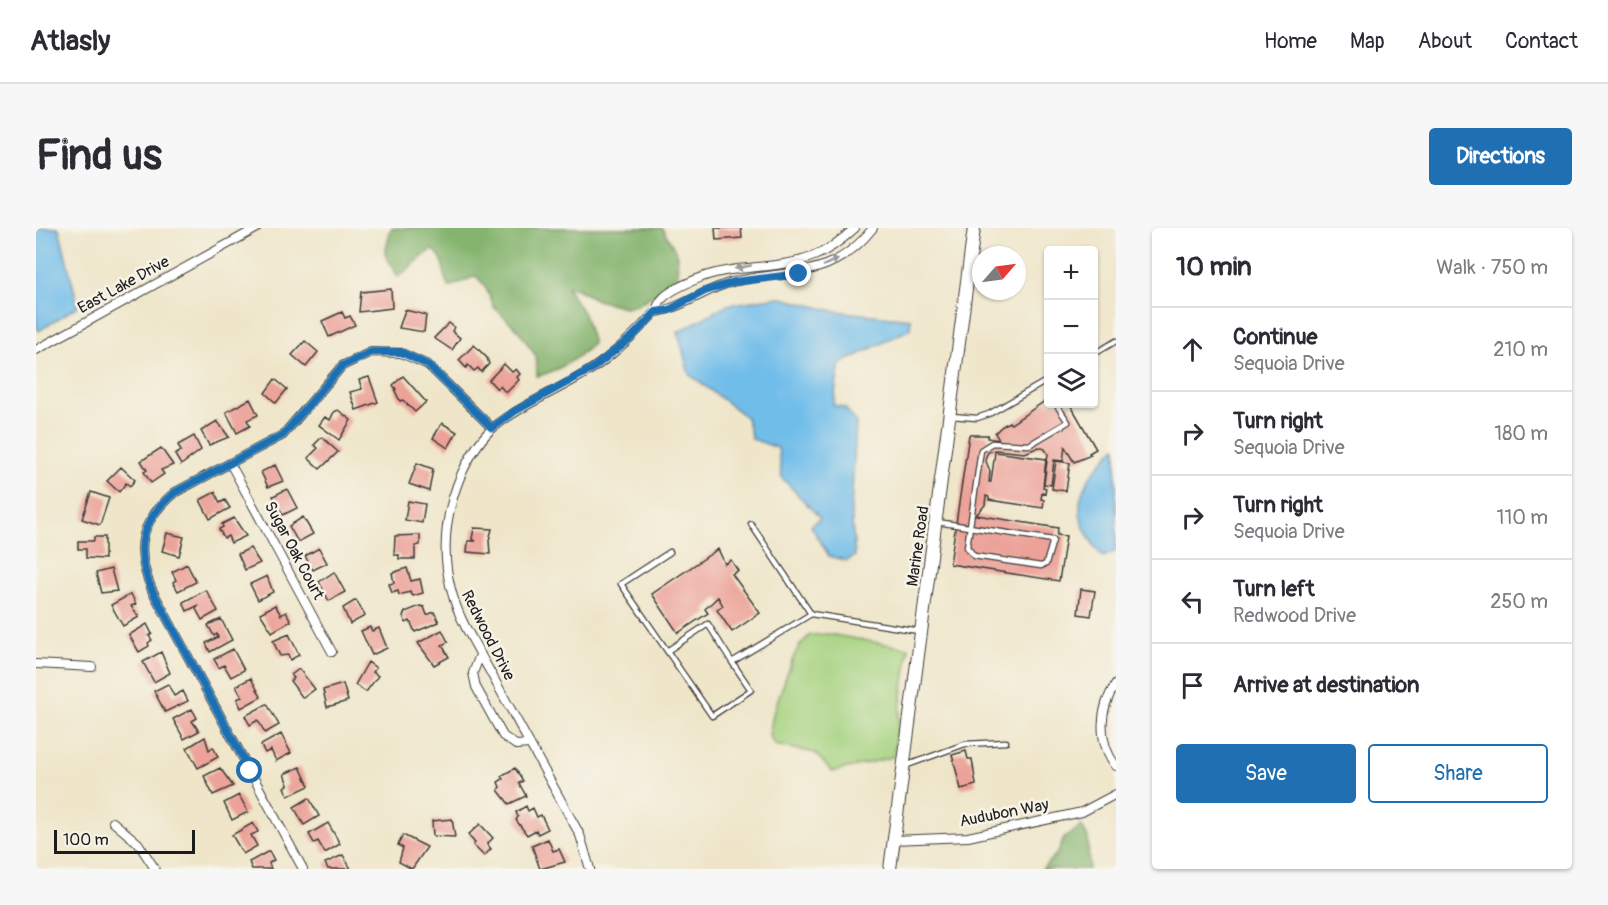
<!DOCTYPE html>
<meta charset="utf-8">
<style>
:root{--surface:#fff;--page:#f7f7f7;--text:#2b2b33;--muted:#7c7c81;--line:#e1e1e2;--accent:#1f6fb2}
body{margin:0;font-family:Pangolin,sans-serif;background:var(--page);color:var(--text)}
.controls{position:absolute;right:18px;top:18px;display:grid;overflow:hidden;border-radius:6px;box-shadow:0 2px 4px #0004}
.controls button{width:54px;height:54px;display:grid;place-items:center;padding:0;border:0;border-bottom:2px solid var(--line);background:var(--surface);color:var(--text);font:30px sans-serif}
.compass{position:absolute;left:936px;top:18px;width:54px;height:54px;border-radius:50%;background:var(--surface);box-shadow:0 2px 4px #0004;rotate:62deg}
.scale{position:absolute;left:18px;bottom:15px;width:141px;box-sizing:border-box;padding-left:6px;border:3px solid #1c1c1c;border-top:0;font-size:16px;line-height:21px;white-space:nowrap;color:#1c1c1c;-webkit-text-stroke:4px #f7f3e8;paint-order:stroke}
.stop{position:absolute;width:18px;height:18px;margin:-14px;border:4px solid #1f6fb2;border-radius:50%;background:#fff}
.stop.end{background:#1f6fb2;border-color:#fff;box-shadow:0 2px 6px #0008}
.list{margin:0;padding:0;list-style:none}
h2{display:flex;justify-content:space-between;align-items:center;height:78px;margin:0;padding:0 24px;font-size:26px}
h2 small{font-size:20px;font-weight:400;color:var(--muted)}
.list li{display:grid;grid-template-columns:39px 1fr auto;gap:18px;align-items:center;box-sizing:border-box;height:84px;padding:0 24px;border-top:2px solid var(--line)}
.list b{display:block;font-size:22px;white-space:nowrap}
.list p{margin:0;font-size:20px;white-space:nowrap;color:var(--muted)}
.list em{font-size:20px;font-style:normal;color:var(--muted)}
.actions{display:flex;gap:12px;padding:18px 24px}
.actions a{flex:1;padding:14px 0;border:2px solid var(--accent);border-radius:6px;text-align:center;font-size:21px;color:var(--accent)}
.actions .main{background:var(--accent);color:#fff}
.icon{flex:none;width:33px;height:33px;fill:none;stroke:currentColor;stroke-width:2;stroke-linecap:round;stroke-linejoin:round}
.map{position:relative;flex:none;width:1080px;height:641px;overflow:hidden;border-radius:6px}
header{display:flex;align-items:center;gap:36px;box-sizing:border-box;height:84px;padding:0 30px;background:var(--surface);border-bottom:2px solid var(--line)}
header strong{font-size:28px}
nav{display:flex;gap:33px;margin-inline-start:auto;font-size:21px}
.intro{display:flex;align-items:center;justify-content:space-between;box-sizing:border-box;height:144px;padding:0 36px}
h1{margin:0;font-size:42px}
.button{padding:15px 27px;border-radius:6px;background:var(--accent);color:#fff;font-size:21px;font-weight:700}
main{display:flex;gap:36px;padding:0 36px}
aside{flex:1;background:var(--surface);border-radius:6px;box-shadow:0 2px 4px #0004}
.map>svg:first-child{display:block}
</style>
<header>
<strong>Atlasly</strong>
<nav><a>Home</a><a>Map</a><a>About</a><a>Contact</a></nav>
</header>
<div class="intro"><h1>Find us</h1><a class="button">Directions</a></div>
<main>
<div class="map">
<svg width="1080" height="641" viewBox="0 0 1080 641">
<rect width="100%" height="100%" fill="#f7f3e8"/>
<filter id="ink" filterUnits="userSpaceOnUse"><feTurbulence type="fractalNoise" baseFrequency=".0167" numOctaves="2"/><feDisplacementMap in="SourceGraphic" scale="12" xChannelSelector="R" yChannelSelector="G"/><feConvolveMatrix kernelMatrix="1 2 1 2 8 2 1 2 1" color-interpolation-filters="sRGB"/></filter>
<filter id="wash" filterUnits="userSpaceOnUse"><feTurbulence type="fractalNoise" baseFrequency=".008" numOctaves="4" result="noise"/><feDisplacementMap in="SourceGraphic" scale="24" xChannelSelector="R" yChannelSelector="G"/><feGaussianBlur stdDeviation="1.35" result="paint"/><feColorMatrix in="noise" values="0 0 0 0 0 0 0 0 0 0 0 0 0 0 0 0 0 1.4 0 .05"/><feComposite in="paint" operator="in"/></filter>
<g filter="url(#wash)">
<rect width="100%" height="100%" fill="#efe6ca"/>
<path fill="#a5d27f" stroke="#60774e" stroke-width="1.5" d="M792 406 873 420 857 529 796 544 779 525 739 517 733 507 738 482 757 430 764 417 774 407Z"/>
<path fill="#84b46e" stroke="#506845" stroke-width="1.5" d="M355 0H626L641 25 642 51 601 77 589 79 561 72 539 60 531 59 548 86 557 116C540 131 523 143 501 148L500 128 482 102 458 79 449 58 440 48 413 59C403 44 414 34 396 21L362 49 349 26Z
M1046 598 1052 610 1053 641H1006L1022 624 1028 610Z"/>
<path fill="#71bdea" stroke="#466c83" stroke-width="1.5" d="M0 0H23L42 78 3 103 0 98Z
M742 69 798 83 875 91 874 101 804 136 797 177 809 180 820 194 815 281 819 328 811 333 793 328 775 298 784 290 746 250 742 220 716 211 710 189 653 146 642 104 691 77Z
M1080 219V323L1067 329C1028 283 1042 257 1080 219Z"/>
<g id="blocks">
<path fill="#eca299" d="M679 0H705L706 10 680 12Z
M355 61 356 80 323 84 325 64Z
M369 82 390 87 388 104 363 100Z
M306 84 309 90 314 88 319 97 293 109 286 93Z
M413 95 418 99 416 103 424 110 416 122 398 110Z
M269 113 282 124 270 139 256 127Z
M438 117 451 130 453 136 445 144 442 140 438 143 432 137 430 140 423 132Z
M468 136 476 144 480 141 484 146 481 149 483 152 470 165 464 158 461 161 453 152Z
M367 148 390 174 379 184 367 172 364 173 359 163 360 161 357 157Z
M333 149 342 174 320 182 314 164 326 161 323 152Z
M239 151 251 161 240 175 229 165Z
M214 171 222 187 211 192 214 198 201 205 190 184Z
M1012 171V176H1034L1060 221 1053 225 1055 227 1038 234 1029 219 1027 233 1018 232 1015 257 1008 256 1012 226 1009 221 1003 219 989 225 959 222 952 224 949 231 954 243 953 254H955L959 224 1010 231 1007 259 1010 260 1009 266 1006 265 1005 271 1008 272 1007 280 953 272V269L950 268 949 277 940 287 1022 300 1021 307 1030 308 1023 353 914 336 933 207H952L951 210 963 212 959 205 965 199 973 194 975 196Z
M302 182 315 192 303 212 283 197 289 189 294 192 298 184Z
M181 193 193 209 173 217 165 203Z
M406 195 421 204 412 220 397 210Z
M158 208 165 222 145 237 139 227 145 223 142 217Z
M286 209 302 224 284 241 272 230 282 220 278 217Z
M125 220 137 237 125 242 128 246 115 255 108 244 111 242 105 233Z
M1020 233 1034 235 1030 263 1016 261Z
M381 235 397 241 393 263 373 256Z
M239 237 247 253 232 259 225 244Z
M85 239 99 252 94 258 90 255 83 264 71 253Z
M251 261 261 280 247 287 237 268Z
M55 264 73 270 64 297 46 291Z
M179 264 184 275 189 272 194 280 174 291 164 272Z
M372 273 389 276 386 295 369 292Z
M267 289 277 306 262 314 253 298Z
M198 290 210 308 195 315 192 308 188 310 183 301 187 299 186 296Z
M438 300 456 301 453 312 454 326 431 324 432 313H440L436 311Z
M131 305 148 309 143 328 126 323Z
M384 307V317L379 318V331H363V327H358L359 308Z
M58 309H69V331L50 330V321H42V313H58Z
M214 320 224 335 209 342 202 326Z
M283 320 291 335 277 342 269 328Z
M682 321 689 336 695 332 702 343 696 346 724 385 696 404 681 382 687 378 682 369 669 381 672 385 642 405 616 366Z
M151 336 160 354 142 363 137 354 140 352 136 344Z
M371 340 375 353 384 351 387 365 377 368 374 364 363 367 362 363 356 365 353 356 358 355 356 345Z
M75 341 81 363 65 365 60 345Z
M298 344 309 364 293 373 283 354Z
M231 348 237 364 222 372 214 356Z
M1045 361 1059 363 1055 388 1042 386Z
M170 362 182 383 166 392 160 381 163 377 151 383 147 374Z
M95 366 100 376 95 378 103 389 87 398 75 377Z
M320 372 329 388 314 396 307 380Z
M239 377 245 387 250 384 255 393 236 404 224 385Z
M384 378 388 379 391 387 398 384 403 394 379 404 374 393 370 395 367 388 369 384Z
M185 391 196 412 174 424 170 415 182 409 181 406 178 408 172 397Z
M111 396 116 406 113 408 116 412 112 415 113 418 103 424 93 407Z
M334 399 336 403 343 400 351 420 336 427 325 403Z
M406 402 412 414 406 417 413 429 398 437 382 415Z
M253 406 263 427 254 432 252 427 244 428 237 413Z
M197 421 208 442 195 449 188 437 183 440 178 431Z
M125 424 134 445 118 454 107 434Z
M332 434 340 440 337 444 342 448 330 464 319 457Z
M263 441 279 461 267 470 254 453 258 450 255 447Z
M215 450 225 469 205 480 201 471 206 469 200 458Z
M132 456 138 468 147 463 152 473 129 484 118 463Z
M307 456 312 473 291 479 287 462Z
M231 476 243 497 229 505 222 492 214 497 209 488Z
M156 481 161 490 156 493 163 503 148 511 137 491Z
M245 506 255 525 240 533 235 522 229 525 225 517Z
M169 509 173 522 177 519 182 529 162 540 151 520Z
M930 523 932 531H936L940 557 925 561 916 527Z
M264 539 273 558 252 568 248 559 252 557 248 546Z
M184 540 197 558 177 567 168 548Z
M479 540 487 553 483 555 490 568 473 576 462 562 464 559 462 554 467 551 465 548Z
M203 567 212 584 196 592 188 575Z
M273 570 283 588 268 597 258 579Z
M490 578 492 583 497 580 501 589 505 587 512 601 502 606 500 602 491 607 480 592 482 589 480 584Z
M416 591 419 609 397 608 396 593Z
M217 595 222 604 215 607 221 618 207 626 196 607Z
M292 595 304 616 289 625 282 613 278 615 273 606Z
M444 596 457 610 451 616 455 621 448 628 437 617 439 615 432 607Z
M367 607 391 619 376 641 363 634 367 620 362 617Z
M512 611 517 623 523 621 529 634 504 641 496 618Z
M233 623 238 632 233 635 235 641H216L213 634Z
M307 627 315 641H292L289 635Z"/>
</g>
</g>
<g filter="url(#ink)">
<use href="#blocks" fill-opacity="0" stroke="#3c3a36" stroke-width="1.5"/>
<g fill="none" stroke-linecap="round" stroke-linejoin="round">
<g stroke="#3c3a36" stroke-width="7">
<path id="lane" d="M1058 126 1080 113
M915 188 941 190 953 186 1012 152
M901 294 1017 312 1010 336 1005 338 938 328 931 319 945 222 956 215 993 217 1032 194 1020 176
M715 296 775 386 883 403
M634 324 585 356 676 488 715 462 696 434 775 386
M631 423 672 396 696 434
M869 538 929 516 970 514"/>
</g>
<g stroke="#3c3a36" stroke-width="10">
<path id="street" d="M620 84C646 80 670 61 696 54 755 40 794 54 837 0
M0 122 221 0
M194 235 296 424
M444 427 437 445 440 459 467 508 480 517 494 516
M0 436 56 439
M1080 456C1063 480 1061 513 1080 538
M77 594 102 615 119 641
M857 612 932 609 1046 584 1080 566
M267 641 116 362C98 320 104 294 138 265L247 207 306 138 335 124 365 125 392 137 456 200
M554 641 544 607 430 400C404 350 403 300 425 247 433 230 443 211 458 199 493 171 536 158 571 130 587 117 603 102 617 86 621 82 622 75 626 71 635 61 654 54 666 49 702 36 744 42 778 28 793 22 807 11 819 0"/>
</g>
<g stroke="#3c3a36" stroke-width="14">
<path id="secondary" d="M854 641 938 0"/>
</g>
<use href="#lane" stroke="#fff" stroke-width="4.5"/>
<use href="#street" stroke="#fff" stroke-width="8"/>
<use href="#secondary" stroke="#fff" stroke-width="12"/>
</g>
<defs><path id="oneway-solid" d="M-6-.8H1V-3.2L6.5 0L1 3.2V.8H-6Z" transform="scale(1.5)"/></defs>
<g fill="#999">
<use href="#oneway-solid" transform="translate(795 34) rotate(-25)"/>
<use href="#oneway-solid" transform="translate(707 39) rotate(170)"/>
</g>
</g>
<g fill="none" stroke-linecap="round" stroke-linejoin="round" filter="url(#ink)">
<path stroke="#1f6fb2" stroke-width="8" d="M214 543 116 362C98 321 104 294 138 265L247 207 306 138 335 124H365L392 137 456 200 479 183 557 140 597 108 620 84 633 82 669 63 698 54 763 46"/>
</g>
<g text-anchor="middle" stroke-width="5" stroke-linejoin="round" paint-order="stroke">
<g font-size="16" fill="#1c1c1c" stroke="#f7f3e8">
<text transform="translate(87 56) rotate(-29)" y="6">East Lake Drive</text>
<text transform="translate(881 318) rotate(-82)" y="6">Marine Road</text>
<text transform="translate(259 322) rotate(62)" y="6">Sugar Oak Court</text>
<text transform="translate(453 407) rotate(63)" y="6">Redwood Drive</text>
<text transform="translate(968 584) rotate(-11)" y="6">Audubon Way</text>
</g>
</g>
</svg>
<div class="controls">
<button>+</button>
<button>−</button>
<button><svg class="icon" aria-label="layers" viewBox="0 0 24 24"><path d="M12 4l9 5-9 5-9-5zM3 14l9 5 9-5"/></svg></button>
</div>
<svg class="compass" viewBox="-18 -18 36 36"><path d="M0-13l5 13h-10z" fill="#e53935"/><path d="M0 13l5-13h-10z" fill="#7c7c81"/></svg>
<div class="scale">100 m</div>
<div class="stop" style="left:214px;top:543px"></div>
<div class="stop end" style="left:763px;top:46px"></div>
</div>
<aside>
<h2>10 min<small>Walk · 750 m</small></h2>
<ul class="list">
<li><svg class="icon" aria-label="ahead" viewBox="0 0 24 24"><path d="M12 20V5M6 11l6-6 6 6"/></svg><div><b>Continue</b><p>Sequoia Drive</p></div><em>210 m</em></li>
<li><svg class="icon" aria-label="right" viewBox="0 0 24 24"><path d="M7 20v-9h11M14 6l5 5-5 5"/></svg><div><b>Turn right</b><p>Sequoia Drive</p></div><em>180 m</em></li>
<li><svg class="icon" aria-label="right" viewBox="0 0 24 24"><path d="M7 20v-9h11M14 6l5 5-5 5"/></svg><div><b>Turn right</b><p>Sequoia Drive</p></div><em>110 m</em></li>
<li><svg class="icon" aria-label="left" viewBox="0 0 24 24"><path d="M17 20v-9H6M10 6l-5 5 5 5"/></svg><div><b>Turn left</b><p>Redwood Drive</p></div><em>250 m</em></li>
<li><svg class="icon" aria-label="arrive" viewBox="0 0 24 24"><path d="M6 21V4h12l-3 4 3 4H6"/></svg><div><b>Arrive at destination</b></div></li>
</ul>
<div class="actions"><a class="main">Save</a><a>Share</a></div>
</aside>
</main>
